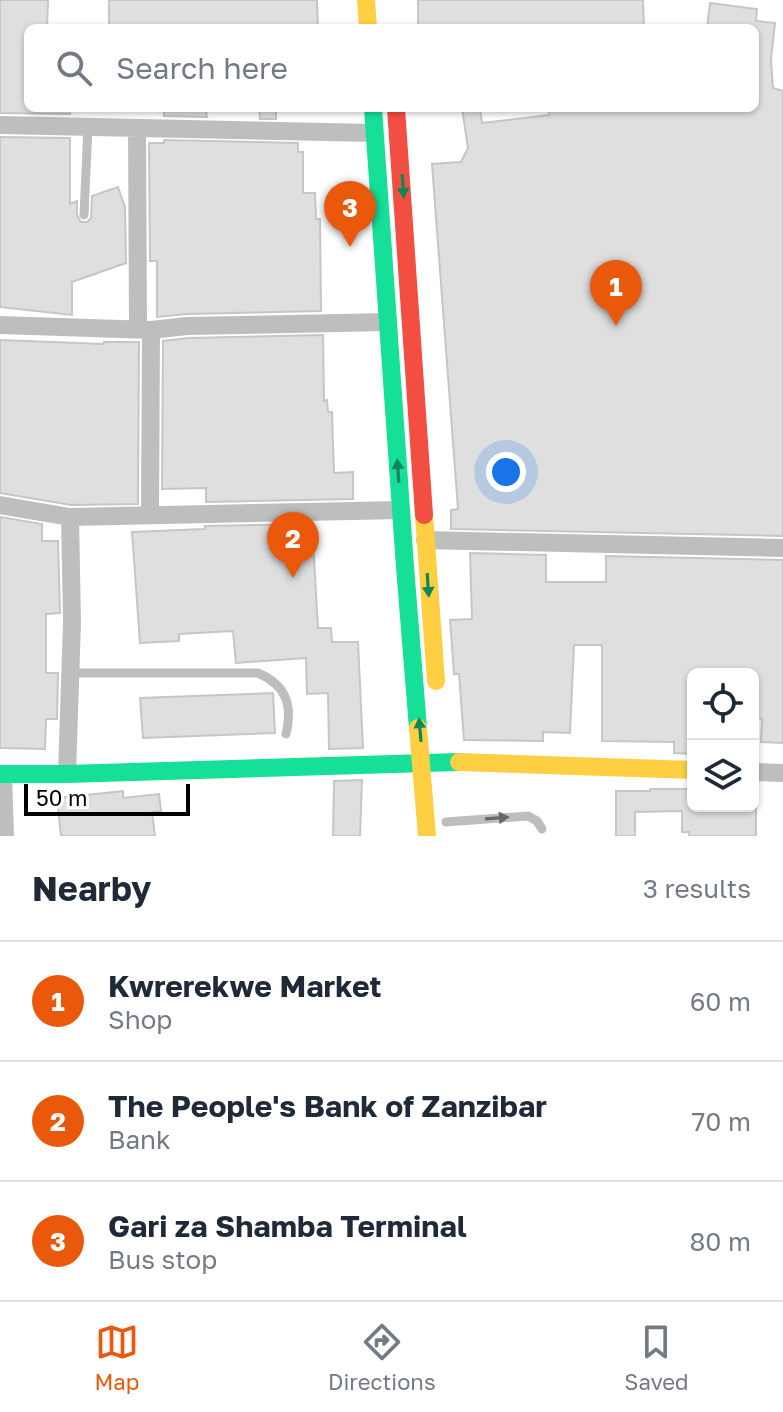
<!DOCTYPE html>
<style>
:root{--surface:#fff;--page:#f2f2f3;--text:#1f2937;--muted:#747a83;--line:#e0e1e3;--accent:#ea580c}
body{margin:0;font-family:"Golos Text",sans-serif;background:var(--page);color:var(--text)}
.controls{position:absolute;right:24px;bottom:24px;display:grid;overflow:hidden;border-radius:12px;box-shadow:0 2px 6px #0004}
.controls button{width:72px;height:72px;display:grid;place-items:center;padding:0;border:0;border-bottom:2px solid var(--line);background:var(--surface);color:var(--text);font:40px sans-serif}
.scale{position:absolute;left:24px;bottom:20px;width:166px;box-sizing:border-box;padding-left:8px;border:4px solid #000;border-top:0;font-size:22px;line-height:28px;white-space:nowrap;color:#000;-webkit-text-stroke:6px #fff;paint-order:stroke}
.you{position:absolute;left:506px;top:472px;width:28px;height:28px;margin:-20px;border:6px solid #fff;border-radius:50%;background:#1a73e8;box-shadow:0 0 0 12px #1a73e833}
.badge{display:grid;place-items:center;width:52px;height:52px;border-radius:50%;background:var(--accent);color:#fff;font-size:26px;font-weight:700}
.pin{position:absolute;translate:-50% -66px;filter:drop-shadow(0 2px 4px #0008)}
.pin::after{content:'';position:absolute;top:42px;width:28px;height:24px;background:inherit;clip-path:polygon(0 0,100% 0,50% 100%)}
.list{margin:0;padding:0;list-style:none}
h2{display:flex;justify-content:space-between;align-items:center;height:104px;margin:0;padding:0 32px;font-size:34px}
h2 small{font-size:26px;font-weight:400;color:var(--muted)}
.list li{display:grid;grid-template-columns:52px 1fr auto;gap:24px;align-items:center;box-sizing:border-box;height:120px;padding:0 32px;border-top:2px solid var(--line)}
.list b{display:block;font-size:30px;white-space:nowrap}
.list p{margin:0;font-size:26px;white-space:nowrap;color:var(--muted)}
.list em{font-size:26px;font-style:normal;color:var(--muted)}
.icon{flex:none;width:44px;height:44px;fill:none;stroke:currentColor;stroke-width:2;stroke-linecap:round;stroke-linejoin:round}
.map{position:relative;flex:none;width:783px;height:836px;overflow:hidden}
.search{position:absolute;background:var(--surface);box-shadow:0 2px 6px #0004;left:24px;right:24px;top:24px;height:88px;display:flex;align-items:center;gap:20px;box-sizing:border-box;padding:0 28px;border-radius:12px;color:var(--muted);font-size:30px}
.sheet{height:464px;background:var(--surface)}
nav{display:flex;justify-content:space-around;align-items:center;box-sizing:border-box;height:112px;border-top:2px solid var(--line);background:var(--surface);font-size:22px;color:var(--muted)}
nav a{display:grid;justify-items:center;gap:4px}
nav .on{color:var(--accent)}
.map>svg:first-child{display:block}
</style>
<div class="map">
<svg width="783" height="836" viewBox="0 0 783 836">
<rect width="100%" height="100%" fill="#fff"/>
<path fill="#dfdfdf" stroke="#c6c6c6" stroke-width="2" d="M0 0H48L47 28H28V108H70V114L0 113Z
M109 0H317L318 28H109Z
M418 0H643L644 28H418Z
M710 3 757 9 756 21 775 23 771 59 773 88 783 91V536L451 529V510L458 509 432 164 461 162 468 148 462 108H480L482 123 549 115V108H755V28H707Z
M164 108H202V110H206L207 117 164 116Z
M259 108H276V119H260Z
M0 137 70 138V204L77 201V215L81 222H87L91 218 92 196 118 187 125 207 126 263 72 282V315L0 307Z
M164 140 298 143V152H303V193H315L316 219H320L321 311 187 314 157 317V261H150L149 143H164Z
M323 335 324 401 327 400 328 412H332L334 473 353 472V499L206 502V488L162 489 163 341 188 338Z
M0 340 104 344V342H139L138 504 71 505 0 493Z
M0 517 42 524V541H58L60 613 46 614V673H58L57 719H46L45 749 0 748Z
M312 524 318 628H331L332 642H358L363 748 329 749 328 693 307 694 306 658 236 663 233 631 179 634V641L140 643 132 532 205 529V526Z
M470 553 546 555V582H606V556L783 560V743L761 742 762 719 757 718V709H753V674H693L692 725H693V754L674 753V742L602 741V645H574L570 733 543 732V741L464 740 459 674H454L450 620 472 619Z
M273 693 275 733 143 738 140 698Z
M362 780 360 836H333L334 781Z
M650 789H693V806H756V836H689V832H682V811L635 812V836H616V791H650Z
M123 791V798L159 794 161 811 152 812 155 836H61L57 798Z"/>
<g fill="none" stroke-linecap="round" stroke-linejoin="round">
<path stroke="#bebebe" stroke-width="9" d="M84 215 88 127
M71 673H258C286 685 293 705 286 734
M446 822 528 816 537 821 542 829"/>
<path stroke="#bebebe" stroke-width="18" d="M0 125 374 133
M137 128 138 328
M0 325 151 330 187 326 388 322
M0 505 70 517 401 510
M150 515 151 330
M425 540 783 548
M753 772 783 773
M3 774 5 836
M67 774 72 622 70 517"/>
<path stroke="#16e098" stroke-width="18" d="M373 108 405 567 418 728
M0 774H67L459 762"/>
<path stroke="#ffcf43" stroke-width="18" d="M366 0 368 28
M424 515 436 681
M418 728 427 836
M459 762 693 770"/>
<path stroke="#f24e42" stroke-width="18" d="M396 108 424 515"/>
</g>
<defs><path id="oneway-solid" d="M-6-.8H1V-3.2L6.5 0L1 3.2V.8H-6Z" transform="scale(2)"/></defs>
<g fill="#0d865b">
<use href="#oneway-solid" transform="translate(403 186) rotate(86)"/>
<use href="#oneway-solid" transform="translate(398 471) rotate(-94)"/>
<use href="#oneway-solid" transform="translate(428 585) rotate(86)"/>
<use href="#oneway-solid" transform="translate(420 730) rotate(-95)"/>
</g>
<use fill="#686868" href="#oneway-solid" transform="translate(497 818) rotate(-4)"/>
</svg>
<div class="controls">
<button><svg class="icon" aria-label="locate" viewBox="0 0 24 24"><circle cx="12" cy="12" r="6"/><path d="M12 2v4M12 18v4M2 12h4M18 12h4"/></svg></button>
<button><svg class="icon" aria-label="layers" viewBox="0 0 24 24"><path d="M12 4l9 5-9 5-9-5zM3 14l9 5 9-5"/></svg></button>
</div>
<div class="scale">50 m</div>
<div class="you"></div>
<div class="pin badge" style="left:616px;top:326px">1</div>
<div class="pin badge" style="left:293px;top:578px">2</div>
<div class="pin badge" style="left:350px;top:247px">3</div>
<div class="search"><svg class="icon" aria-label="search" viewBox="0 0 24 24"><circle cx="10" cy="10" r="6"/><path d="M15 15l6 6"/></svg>Search here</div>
</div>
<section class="sheet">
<h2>Nearby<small>3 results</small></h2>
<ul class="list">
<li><span class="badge">1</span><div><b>Kwrerekwe Market</b><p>Shop</p></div><em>60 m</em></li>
<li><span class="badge">2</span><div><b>The People's Bank of Zanzibar</b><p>Bank</p></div><em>70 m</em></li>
<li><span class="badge">3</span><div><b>Gari za Shamba Terminal</b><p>Bus stop</p></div><em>80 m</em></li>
</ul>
</section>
<nav>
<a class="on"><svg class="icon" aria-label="map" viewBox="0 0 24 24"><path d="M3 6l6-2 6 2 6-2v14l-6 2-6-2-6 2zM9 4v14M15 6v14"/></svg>Map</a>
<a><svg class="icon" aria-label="directions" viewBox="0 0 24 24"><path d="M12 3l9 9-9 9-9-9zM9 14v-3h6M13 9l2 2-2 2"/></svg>Directions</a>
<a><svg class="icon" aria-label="saved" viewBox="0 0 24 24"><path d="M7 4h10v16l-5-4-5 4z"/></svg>Saved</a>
</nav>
